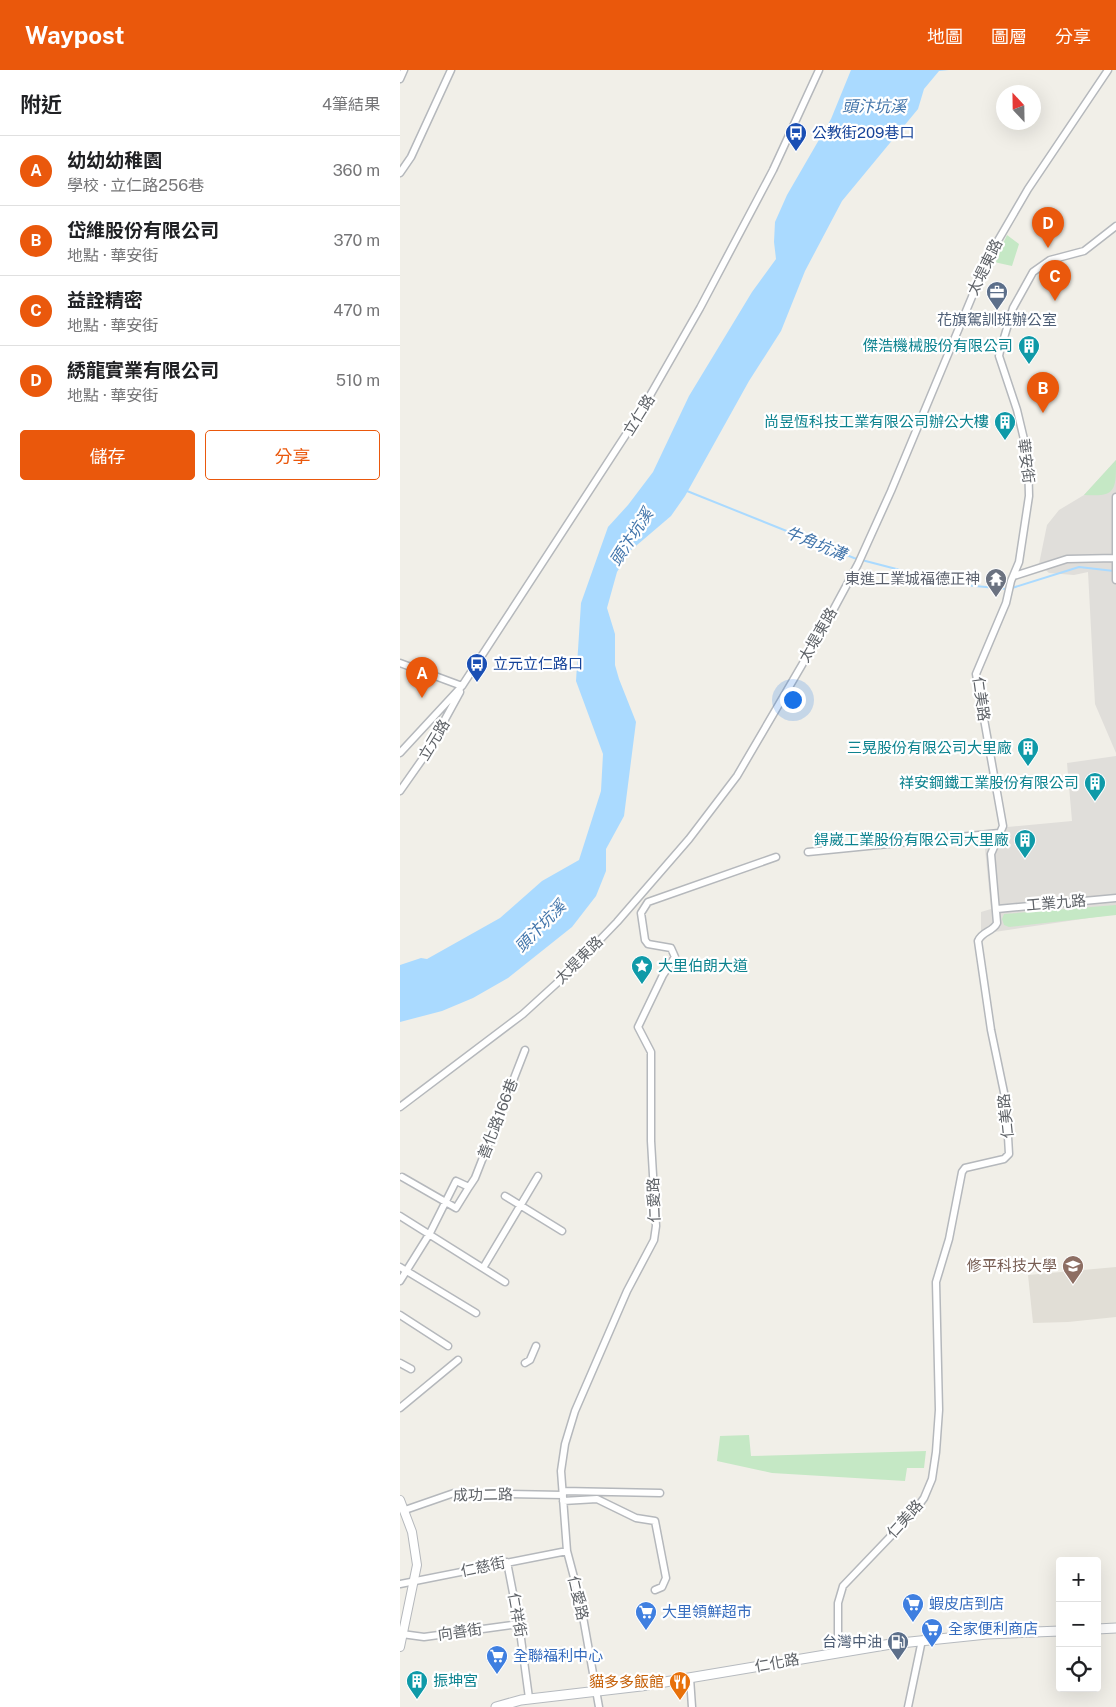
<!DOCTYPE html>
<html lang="zh-TW">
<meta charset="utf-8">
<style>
:root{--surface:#fff;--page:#f6f6f6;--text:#202124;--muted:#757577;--line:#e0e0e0;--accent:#ea580c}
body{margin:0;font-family:"Public Sans","Noto Sans TC",sans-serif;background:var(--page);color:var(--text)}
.controls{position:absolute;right:15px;bottom:15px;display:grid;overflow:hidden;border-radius:5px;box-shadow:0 5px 20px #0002}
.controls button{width:45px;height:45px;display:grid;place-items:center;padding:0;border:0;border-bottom:1px solid var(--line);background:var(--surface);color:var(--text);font:25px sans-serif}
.compass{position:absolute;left:596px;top:15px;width:45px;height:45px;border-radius:50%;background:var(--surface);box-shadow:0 5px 20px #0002;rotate:338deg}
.you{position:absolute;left:392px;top:629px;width:18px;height:18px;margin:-12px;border:4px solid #fff;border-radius:50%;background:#1a73e8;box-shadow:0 0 0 8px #1a73e833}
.badge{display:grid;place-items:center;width:32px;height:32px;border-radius:50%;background:var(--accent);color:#fff;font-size:16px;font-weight:700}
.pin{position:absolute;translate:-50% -41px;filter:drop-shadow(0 1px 2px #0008)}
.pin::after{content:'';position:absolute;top:26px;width:18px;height:15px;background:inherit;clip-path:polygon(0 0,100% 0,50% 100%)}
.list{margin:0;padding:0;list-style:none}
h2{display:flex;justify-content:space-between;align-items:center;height:65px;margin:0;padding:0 20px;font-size:21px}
h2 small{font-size:16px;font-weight:400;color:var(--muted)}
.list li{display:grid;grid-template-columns:32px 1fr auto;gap:15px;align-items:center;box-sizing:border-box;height:70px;padding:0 20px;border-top:1px solid var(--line)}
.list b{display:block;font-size:19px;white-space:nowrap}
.list p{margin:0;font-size:16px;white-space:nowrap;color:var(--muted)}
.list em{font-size:16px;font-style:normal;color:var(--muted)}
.actions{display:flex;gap:10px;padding:15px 20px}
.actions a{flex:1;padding:11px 0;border:1px solid var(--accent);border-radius:5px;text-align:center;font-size:18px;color:var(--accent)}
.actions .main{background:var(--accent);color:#fff}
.icon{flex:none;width:28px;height:28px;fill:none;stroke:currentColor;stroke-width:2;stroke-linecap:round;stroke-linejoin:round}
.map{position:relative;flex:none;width:716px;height:1637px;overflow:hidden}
header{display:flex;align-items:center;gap:30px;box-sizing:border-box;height:70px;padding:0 25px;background:var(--accent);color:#fff}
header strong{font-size:24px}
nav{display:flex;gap:28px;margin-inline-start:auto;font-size:18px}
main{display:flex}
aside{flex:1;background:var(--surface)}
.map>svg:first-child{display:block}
</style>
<header>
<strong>Waypost</strong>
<nav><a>地圖</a><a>圖層</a><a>分享</a></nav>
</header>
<main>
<aside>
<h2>附近<small>4筆結果</small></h2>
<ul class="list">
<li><span class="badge">A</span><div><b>幼幼幼稚園</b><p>學校 · 立仁路256巷</p></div><em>360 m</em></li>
<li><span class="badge">B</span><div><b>岱維股份有限公司</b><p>地點 · 華安街</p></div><em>370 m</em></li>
<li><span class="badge">C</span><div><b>益詮精密</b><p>地點 · 華安街</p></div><em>470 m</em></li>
<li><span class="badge">D</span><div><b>綉龍實業有限公司</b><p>地點 · 華安街</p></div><em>510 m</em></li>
</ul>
<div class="actions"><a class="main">儲存</a><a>分享</a></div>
</aside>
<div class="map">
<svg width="716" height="1637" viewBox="0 0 716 1637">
<rect width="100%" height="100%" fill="#f1efe8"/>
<path fill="#e0deda" d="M716 390V683L695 634 688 502 674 505 649 503 639 494 647 455 659 440 684 425Z
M716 686V844L581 864V842L591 839 585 779 589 777 597 758 672 751 667 693Z"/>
<path fill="#e1ded6" d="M716 1197V1247L668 1252 633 1253 628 1205Z"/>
<path fill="#c5e8c5" d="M607 165 619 174 612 196 594 192Z
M716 390C716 421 716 427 684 425Z
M716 835V845L609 857 604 855 602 849 604 844Z
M349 1365 351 1386 526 1381 524 1398H507L505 1411 372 1403 317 1391 320 1366Z"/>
<path fill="#aadaff" d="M451 0H549L539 1 524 19 518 39 442 131 405 201 381 261 349 311 285 426 271 446 230 481 217 502 207 538 215 564V595L219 609 236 652 224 746 206 779V801L196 826 172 857 108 908 73 928 42 941 0 952V895L21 888 27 889 100 848 142 811 179 790 201 721 203 684 176 611 181 533 208 457 228 435 253 402 289 326 352 222 376 189 374 172 375 152 387 125 431 49Z"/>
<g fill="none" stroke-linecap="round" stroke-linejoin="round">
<path stroke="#aadaff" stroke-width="2" d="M287 421 454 488 554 514 607 519
M612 518 679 497 714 501"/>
<g stroke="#b5b8bc" stroke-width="9">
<path id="minor" d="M0 9 4 0
M0 103 11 87 51 0
M716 427V510
M614 506 667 489 716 488
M0 593 62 616
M0 683 62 616 240 343 300 238 373 100 419 0
M0 721 26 684 60 622
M408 782 599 763
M597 839 716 828
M0 1037 123 944 168 903 217 852 289 769 337 706 423 559 458 494 491 421 589 186 628 119 708 0
M2 1107 56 1138 69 1117
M105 1126 162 1161
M0 1146 105 1212
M0 1197 76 1243
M83 1198 138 1106
M0 1211 30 1163 56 1111 69 1117 75 1108 125 980
M0 1245 48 1276
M0 1293 11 1299
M125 1293 130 1290 136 1276
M0 1338 58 1290
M163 1421 260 1423
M163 1431 197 1429 236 1448 255 1451 266 1508 262 1517 255 1520
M5 1440 54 1423 163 1425
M107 1492 119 1554 129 1628
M0 1514 167 1481
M2 1564 24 1567 119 1554
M438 1582V1533L443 1516 513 1443 524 1428 532 1409 536 1382 539 1340 536 1212 549 1169 562 1102 565 1098 604 1089 609 1084 606 1032 591 960 578 871C582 861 593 862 597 853L591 784 603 756 576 604 606 533 611 511 619 492 629 426 628 386 617 340 599 286 600 281 613 238 633 202 650 190 684 181 716 156
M290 1608 292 1637
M199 1637 180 1530 167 1481 161 1401 165 1374 175 1341 227 1221 254 1170 256 1156 251 1071V982L238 957 263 905 275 887 271 878 248 874 245 870 241 843 248 832 376 787
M508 1637 522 1570"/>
</g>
<g stroke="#b5b8bc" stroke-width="10">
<path id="tertiary" d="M0 1430 12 1462 17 1495 0 1577"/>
</g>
<g stroke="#b6babf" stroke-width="11">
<path id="secondary" d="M697 1559 716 1558
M96 1637 121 1630 241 1616 491 1574 587 1564 660 1561"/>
</g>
<use href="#minor" stroke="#fff" stroke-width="6"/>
<use href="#tertiary" stroke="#fff" stroke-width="8"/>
<use href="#secondary" stroke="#fff" stroke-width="9"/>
</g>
<defs>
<g id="bus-pin" transform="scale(1.125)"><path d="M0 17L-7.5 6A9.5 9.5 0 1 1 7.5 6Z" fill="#1a4fb4" stroke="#fff"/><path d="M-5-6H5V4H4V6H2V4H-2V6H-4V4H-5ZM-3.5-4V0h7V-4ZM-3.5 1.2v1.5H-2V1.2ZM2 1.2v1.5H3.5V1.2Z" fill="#fff"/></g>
<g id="office-pin" transform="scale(1.125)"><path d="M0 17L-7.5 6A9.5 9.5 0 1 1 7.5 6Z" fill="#5c6f8a" stroke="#fff"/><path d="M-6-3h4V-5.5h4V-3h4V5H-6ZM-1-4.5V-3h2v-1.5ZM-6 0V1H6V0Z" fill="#fff"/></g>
<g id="building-pin" transform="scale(1.125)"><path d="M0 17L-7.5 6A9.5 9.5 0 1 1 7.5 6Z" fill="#0f9aa8" stroke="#fff"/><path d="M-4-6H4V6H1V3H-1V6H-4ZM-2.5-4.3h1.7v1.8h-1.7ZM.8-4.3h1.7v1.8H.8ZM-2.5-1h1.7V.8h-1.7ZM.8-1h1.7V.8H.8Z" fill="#fff"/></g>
<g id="temple-pin" transform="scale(1.125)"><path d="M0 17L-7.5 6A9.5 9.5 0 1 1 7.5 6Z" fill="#6b7280" stroke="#fff"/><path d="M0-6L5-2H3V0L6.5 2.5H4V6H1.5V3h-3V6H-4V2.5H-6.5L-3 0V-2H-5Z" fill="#fff"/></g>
<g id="sight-pin" transform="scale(1.125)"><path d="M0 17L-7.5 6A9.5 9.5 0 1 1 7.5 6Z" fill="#0f9aa8" stroke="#fff"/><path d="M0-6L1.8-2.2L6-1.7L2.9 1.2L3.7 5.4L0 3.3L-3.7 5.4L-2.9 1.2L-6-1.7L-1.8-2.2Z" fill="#fff"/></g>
<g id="university-pin" transform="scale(1.125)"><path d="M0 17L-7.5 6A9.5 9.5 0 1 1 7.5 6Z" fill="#8d6e63" stroke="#fff"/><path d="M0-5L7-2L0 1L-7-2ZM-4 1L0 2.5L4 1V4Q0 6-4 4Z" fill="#fff"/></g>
<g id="supermarket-pin" transform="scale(1.125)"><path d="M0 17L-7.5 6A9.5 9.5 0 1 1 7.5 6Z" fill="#3f7fe0" stroke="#fff"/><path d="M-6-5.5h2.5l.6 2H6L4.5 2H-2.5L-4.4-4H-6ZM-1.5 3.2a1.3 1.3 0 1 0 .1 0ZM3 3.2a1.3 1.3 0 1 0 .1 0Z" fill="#fff"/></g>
<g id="fuel-pin" transform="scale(1.125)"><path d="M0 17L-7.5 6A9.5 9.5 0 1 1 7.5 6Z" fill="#5c6f8a" stroke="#fff"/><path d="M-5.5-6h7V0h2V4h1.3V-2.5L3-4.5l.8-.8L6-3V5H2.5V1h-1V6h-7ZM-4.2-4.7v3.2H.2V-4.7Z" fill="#fff"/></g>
<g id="restaurant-pin" transform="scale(1.125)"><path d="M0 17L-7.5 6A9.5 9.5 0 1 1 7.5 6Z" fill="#e8710a" stroke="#fff"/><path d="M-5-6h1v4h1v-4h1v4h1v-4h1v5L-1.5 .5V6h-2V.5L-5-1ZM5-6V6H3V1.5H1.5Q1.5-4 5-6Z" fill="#fff"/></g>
</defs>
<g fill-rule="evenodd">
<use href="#bus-pin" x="396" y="63"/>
<use href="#office-pin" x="597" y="222"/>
<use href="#building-pin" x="629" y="276"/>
<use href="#building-pin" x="605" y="352"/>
<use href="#temple-pin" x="596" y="509"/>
<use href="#bus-pin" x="77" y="594"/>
<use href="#building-pin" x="628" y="678"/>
<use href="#building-pin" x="695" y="713"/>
<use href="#building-pin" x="625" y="770"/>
<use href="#sight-pin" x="242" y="896"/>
<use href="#university-pin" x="673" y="1196"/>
<use href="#supermarket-pin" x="513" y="1534"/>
<use href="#supermarket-pin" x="246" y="1542"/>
<use href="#supermarket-pin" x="532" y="1559"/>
<use href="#fuel-pin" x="498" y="1572"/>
<use href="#supermarket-pin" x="97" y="1586"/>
<use href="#building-pin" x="17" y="1611"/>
<use href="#restaurant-pin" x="280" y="1612"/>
</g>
<g text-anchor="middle" stroke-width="4.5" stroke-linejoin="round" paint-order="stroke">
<g font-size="15" fill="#164399" stroke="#fff" text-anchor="start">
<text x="412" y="68">公教街209巷口</text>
<text x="93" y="599">立元立仁路口</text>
</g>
<g font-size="15" fill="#5f6368" stroke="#fff">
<text transform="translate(585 197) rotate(-64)" y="5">太堤東路</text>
<text transform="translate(239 345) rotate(-58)" y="5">立仁路</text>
<text transform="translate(626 391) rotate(83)" y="5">華安街</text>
<text transform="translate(418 565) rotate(-60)" y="5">太堤東路</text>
<text transform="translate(581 629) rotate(82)" y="5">仁美路</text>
<text transform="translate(34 670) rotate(-59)" y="5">立元路</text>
<text transform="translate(656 833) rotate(-5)" y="5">工業九路</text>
<text transform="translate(179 890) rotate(-45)" y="5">太堤東路</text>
<text transform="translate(606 1046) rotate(-96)" y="5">仁美路</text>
<text transform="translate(98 1049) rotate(-69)" y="5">善化路166巷</text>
<text transform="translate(254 1130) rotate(-92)" y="5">仁愛路</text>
<text transform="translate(83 1425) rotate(-1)" y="5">成功二路</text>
<text transform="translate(505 1449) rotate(-48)" y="5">仁美路</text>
<text transform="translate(83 1497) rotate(-12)" y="5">仁慈街</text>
<text transform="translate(178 1528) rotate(77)" y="5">仁愛路</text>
<text transform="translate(117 1545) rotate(80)" y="5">仁祥街</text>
<text transform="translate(60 1562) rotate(-8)" y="5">向善街</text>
<text transform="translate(377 1593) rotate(-10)" y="5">仁化路</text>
</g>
<g font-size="15" fill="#4e5e75" stroke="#fff">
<text x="597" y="255">花旗駕訓班辦公室</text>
<text x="482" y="1577" text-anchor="end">台灣中油</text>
</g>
<g font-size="15" fill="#0d838f" stroke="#fff" text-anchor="end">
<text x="613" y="281">傑浩機械股份有限公司</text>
<text x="589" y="357">尚昱恆科技工業有限公司辦公大樓</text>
<text x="612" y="683">三晃股份有限公司大里廠</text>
<text x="679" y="718">祥安鋼鐵工業股份有限公司</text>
<text x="609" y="775">鍀崴工業股份有限公司大里廠</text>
<text x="258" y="901" text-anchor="start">大里伯朗大道</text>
<text x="33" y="1616" text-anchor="start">振坤宮</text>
</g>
<g font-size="15" fill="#5b616d" stroke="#fff" text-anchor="end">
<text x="580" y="514">東進工業城福德正神</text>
</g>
<g font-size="15" fill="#785e54" stroke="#fff" text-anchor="end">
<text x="657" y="1201">修平科技大學</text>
</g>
<g font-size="15" fill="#366cbe" stroke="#fff" text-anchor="start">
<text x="529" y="1539">蝦皮店到店</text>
<text x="262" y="1547">大里領鮮超市</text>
<text x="548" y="1564">全家便利商店</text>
<text x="113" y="1591">全聯福利中心</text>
</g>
<g font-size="15" fill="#c56008" stroke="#fff" text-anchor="end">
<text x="264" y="1617">貓多多飯館</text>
</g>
<g font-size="16" font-style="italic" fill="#4174aa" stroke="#fff">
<text x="474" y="42">頭汴坑溪</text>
<text transform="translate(231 467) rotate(-57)" y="6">頭汴坑溪</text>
<text transform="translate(416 473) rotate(22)" y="6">牛角坑溝</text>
<text transform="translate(140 856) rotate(-46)" y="6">頭汴坑溪</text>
</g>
</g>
</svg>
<div class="controls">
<button>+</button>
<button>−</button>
<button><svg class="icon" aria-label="locate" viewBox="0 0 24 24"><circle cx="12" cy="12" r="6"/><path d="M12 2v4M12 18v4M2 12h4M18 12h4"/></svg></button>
</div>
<svg class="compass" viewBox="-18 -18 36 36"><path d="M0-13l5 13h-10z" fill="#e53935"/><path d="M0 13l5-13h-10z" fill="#757577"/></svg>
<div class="you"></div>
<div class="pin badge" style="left:22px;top:628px">A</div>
<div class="pin badge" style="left:643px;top:343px">B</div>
<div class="pin badge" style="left:655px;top:231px">C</div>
<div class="pin badge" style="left:648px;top:178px">D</div>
</div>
</main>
